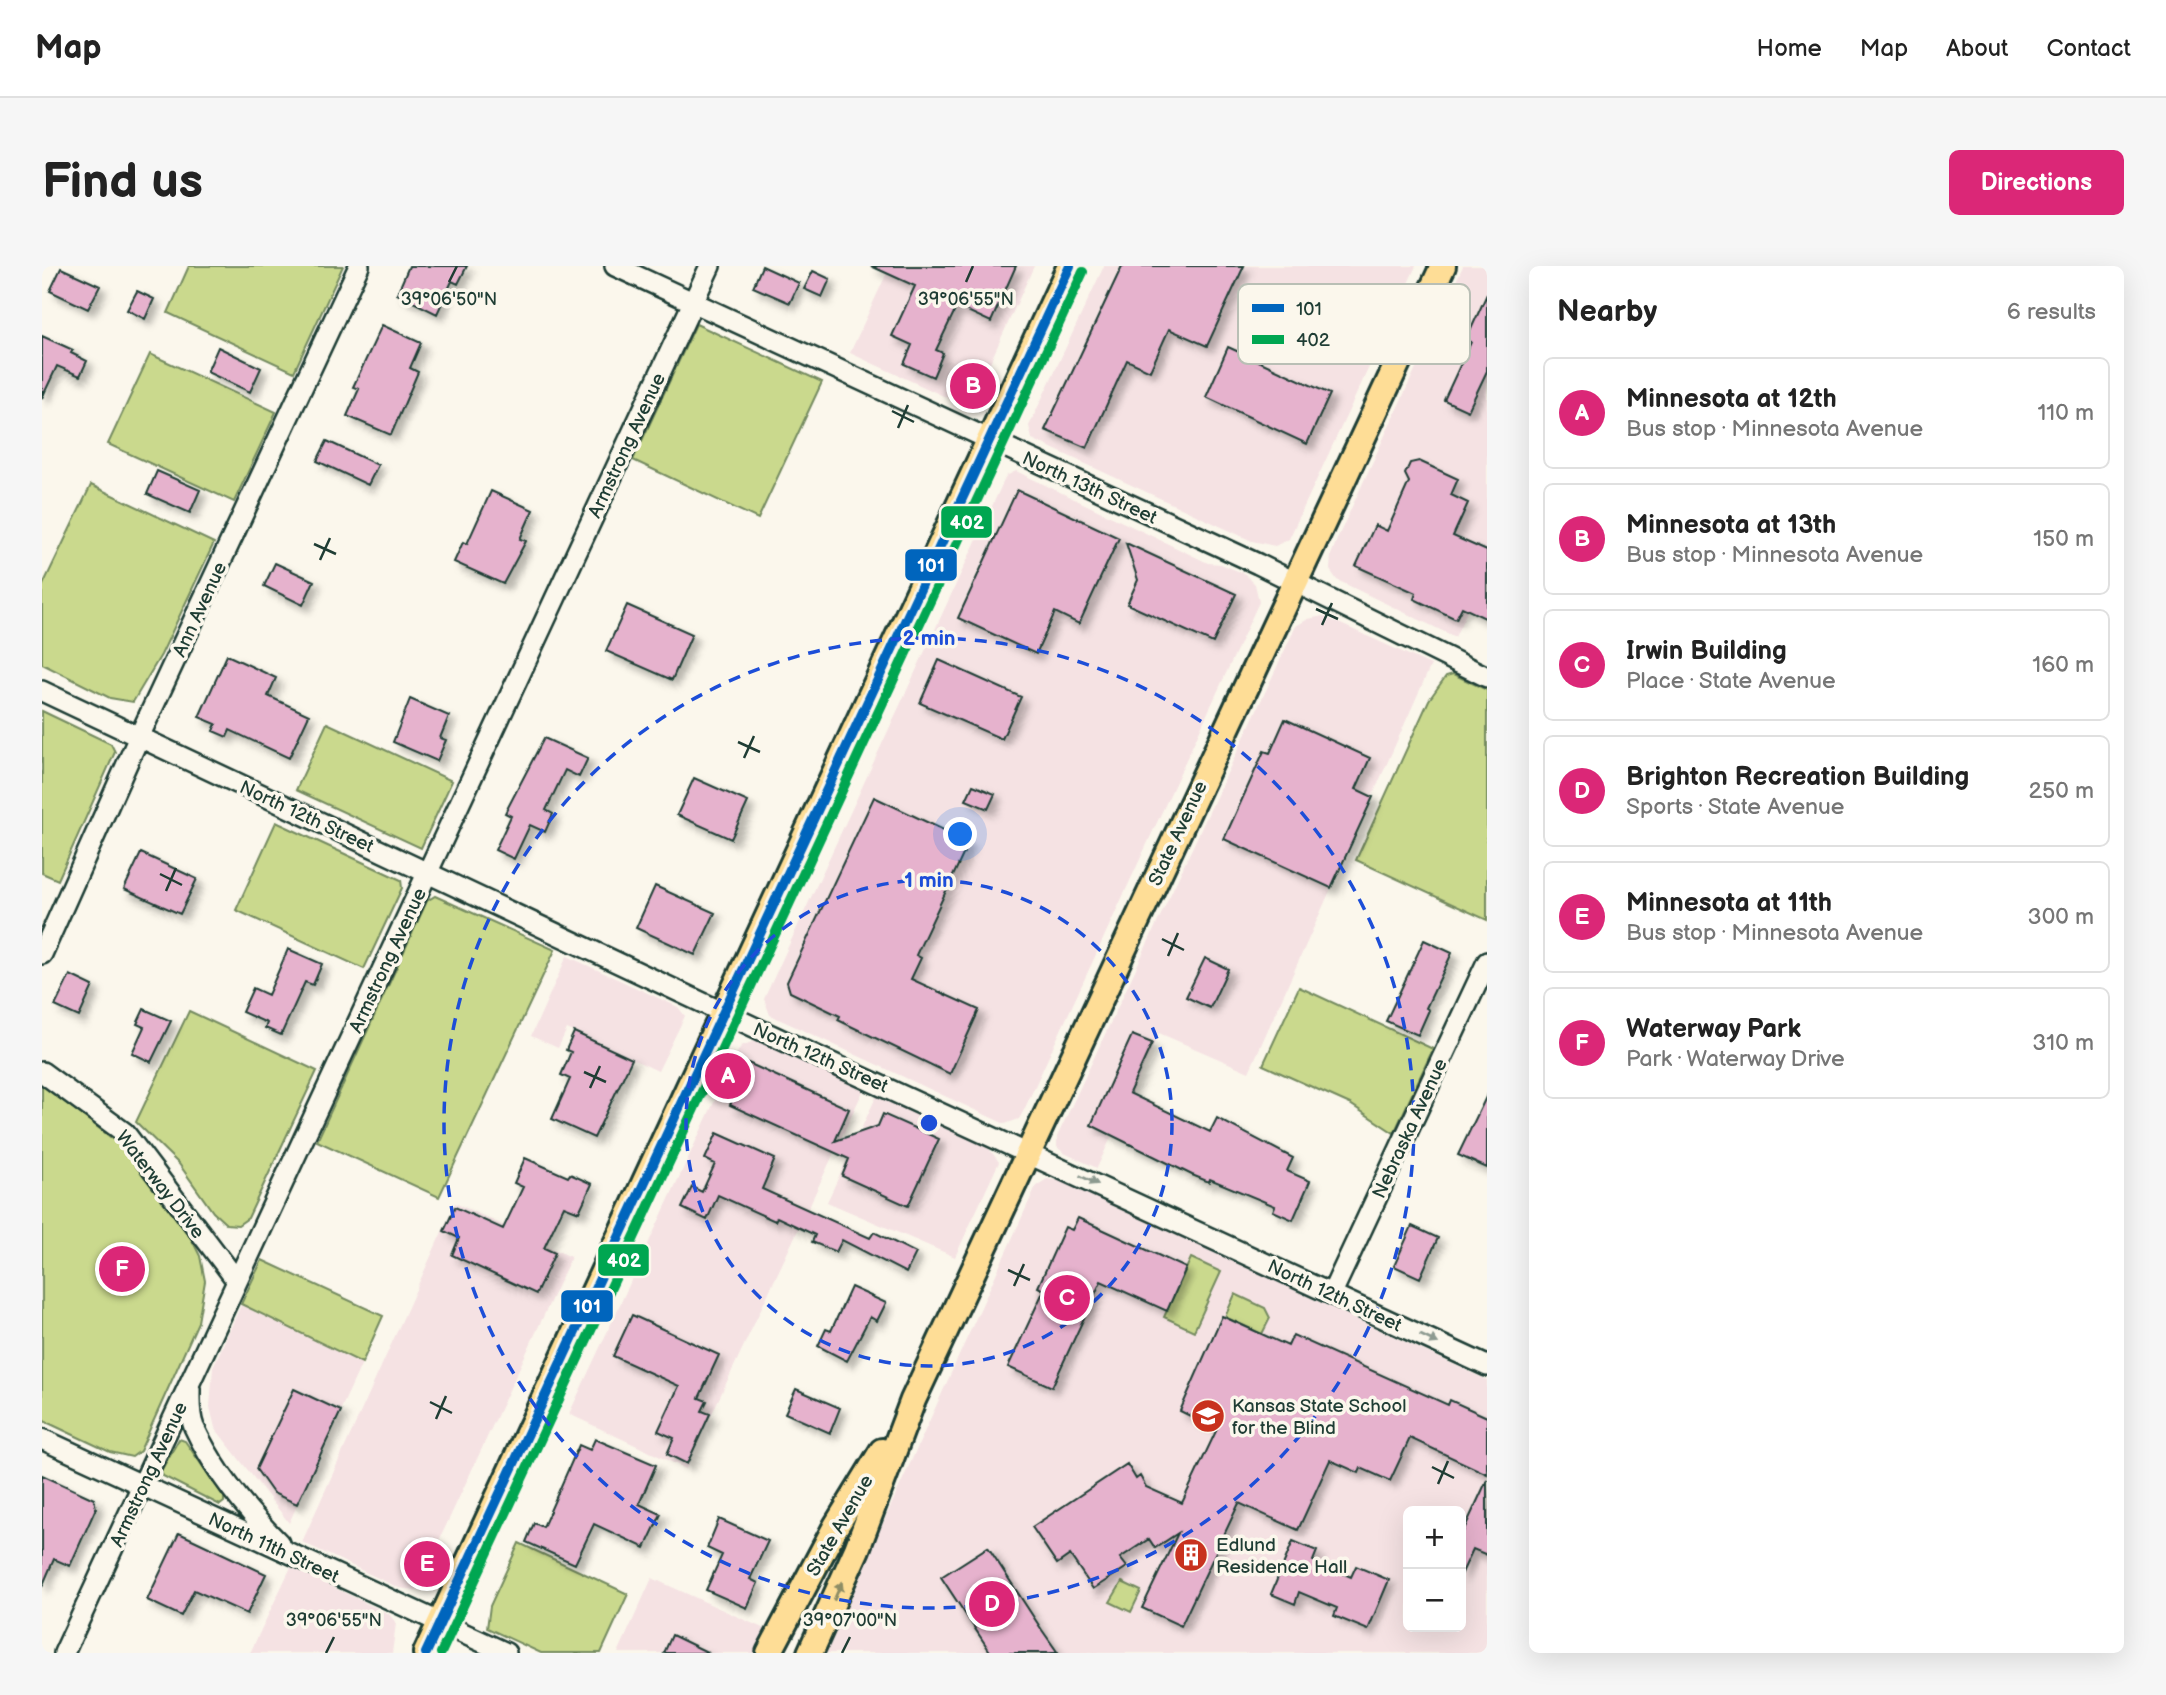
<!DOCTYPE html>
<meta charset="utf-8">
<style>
:root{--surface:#fff;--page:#f6f6f6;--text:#222;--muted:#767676;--line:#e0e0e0;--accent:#db2777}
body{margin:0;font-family:"Balsamiq Sans",sans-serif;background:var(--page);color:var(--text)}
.controls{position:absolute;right:21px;bottom:21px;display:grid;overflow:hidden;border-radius:10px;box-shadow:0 7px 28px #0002}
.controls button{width:63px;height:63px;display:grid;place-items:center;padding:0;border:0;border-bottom:2px solid var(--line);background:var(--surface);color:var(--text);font:35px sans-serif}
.you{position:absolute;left:919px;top:569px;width:24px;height:24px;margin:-18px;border:5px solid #fff;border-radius:50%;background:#1a73e8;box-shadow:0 0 0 10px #1a73e833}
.badge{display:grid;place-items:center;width:46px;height:46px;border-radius:50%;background:var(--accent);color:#fff;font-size:23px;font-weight:700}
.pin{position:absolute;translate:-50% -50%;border:4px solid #fff;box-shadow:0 2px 7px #0006}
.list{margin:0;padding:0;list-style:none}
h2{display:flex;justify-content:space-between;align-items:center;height:91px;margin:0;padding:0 28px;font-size:30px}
h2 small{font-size:23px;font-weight:400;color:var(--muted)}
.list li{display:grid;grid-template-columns:46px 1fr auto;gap:21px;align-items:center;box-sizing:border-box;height:112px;margin:0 14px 14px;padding:0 14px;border:2px solid var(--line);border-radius:10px}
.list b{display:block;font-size:26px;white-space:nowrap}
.list p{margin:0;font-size:23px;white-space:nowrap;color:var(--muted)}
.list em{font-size:23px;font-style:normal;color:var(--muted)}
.map{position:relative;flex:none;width:1445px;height:1387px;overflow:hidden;border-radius:10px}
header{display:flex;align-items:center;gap:42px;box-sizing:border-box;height:98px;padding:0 35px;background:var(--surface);border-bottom:2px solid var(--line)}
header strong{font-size:33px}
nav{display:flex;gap:38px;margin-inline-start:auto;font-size:24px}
.intro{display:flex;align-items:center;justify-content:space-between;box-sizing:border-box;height:168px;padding:0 42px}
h1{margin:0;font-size:49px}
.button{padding:18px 32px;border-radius:10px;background:var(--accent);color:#fff;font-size:24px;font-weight:700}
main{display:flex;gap:42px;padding:0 42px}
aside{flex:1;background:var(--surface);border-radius:10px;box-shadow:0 7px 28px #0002}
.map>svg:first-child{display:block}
</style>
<header>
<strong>Map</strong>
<nav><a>Home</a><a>Map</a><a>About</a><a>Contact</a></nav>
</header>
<div class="intro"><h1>Find us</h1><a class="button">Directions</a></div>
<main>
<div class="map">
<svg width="1445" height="1387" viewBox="0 0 1445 1387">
<defs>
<filter id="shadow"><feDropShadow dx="6" dy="6" stdDeviation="3.5" flood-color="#0004"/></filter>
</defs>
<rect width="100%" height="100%" fill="#fbf7ec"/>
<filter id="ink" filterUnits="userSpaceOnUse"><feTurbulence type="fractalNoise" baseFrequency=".0143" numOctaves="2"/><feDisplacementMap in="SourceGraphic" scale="14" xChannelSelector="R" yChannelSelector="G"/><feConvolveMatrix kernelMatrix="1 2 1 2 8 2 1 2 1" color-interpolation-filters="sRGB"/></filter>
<g filter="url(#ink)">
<path fill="#f5e2e3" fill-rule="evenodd" d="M848 0H992L930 136 921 139 808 87Z
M1062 0H1374L1247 273 1233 280 1210 275 990 173 987 160Z
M1421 0H1445V303L1413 371 1295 314 1288 304 1289 289 1296 271Z
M974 205 1166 297 1179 298 1203 308 1213 318 1217 336 982 844 977 853 963 858 728 749 722 733 964 210Z
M1281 350 1389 399 1207 806 1117 767 1055 902 1022 887 1015 881V871L1254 360 1266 353Z
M525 690 636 741 643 750 616 805 525 763 516 782 489 770Z
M715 774 822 823 644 1203 527 1148 694 789 699 780Z
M835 829 945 880 957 896 913 991 785 936Z
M1005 913 1018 915 1445 1114V1387H782L994 920ZM1366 1245H1419V1361H1366Z
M413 937 529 991 374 1324 357 1322 260 1276Z
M199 1039 320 1097 247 1257 173 1162 168 1141 171 1101Z
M249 1301 347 1348 354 1357 350 1387H208Z
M610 1312 725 1364 713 1387H576Z"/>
<path fill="#cad98d" stroke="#748b60" stroke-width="2" d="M147 0H301L252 106 126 47Z
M654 58 780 116 716 253 591 194Z
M108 88 234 146 192 236 66 178Z
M49 219 172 277 119 389 91 436 68 432 0 398V321Z
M1411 408 1445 424V654L1314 594 1387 434 1404 410Z
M0 445 69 478 73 486 16 614 0 607Z
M285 457 410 515 379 582 254 524Z
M234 556 359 614 360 622 322 703 194 644Z
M393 630 513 684 397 931 275 875 385 635Z
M1257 721 1391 783 1352 867 1308 838 1221 799Z
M147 745 275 805 206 952 196 959 184 958 171 946 137 898 94 856Z
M0 818 85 884 146 966 158 990 163 1015 156 1056 98 1185 90 1191 68 1186 0 1154Z
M1149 992 1179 1006 1152 1065 1122 1051Z
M220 994 341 1050 320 1097 199 1038Z
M1193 1028 1223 1042 1228 1052 1220 1068 1183 1051Z
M137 1173 143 1175 182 1231V1236L178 1239 121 1210 119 1205Z
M477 1277 586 1328 559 1387H499L445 1362 448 1340Z
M1080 1316 1099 1325 1089 1346 1068 1336Z"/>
<path fill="#e6b2cd" stroke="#1f3d34" stroke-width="2" filter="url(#shadow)" d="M367 0H425L416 18 410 15 395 48 355 28Z
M720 0 757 17 748 37 711 21Z
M829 0H974L949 56 915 40 894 84 901 87 891 111 862 98 870 79 850 70 873 20Z
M1080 0H1202L1165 80 1127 63 1108 105 1085 94 1045 182 1003 164Z
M19 2 58 20 46 43 8 25Z
M771 5 788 13 780 31 762 23Z
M95 25 112 33 103 53 85 44Z
M1445 28V105L1426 145 1402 134 1429 76 1424 74Z
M340 59 379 77 368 102 376 106 349 169 305 150 317 123 311 121Z
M0 70 31 84 29 87 45 95 38 110 15 100 0 132Z
M176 81 219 102 208 126 165 106Z
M1186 81 1288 128 1265 178 1164 131Z
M285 175 336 199 326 219 275 195Z
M1377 195 1416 213 1409 229 1426 237 1411 270 1445 285V353L1420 341 1414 353 1372 333 1374 327 1314 300 1333 259 1345 265 1367 216 1363 208 1368 197Z
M115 205 158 224 148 247 105 228Z
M975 224 1077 272 1037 358 1013 346 994 388 916 352Z
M449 225 491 244 478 273 484 275 461 318 412 296 421 276 425 278Z
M1084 277 1194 328 1171 377 1085 338 1096 314Z
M233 297 272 315 261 339 222 320Z
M585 339 650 368 630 414 564 385Z
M185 389 234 412 226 430 267 449 247 492 188 464 185 471 171 465 174 458 157 451Z
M897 394 979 431 960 473 878 437Z
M368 433 407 450 398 472 404 474 395 495 351 476Z
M1243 453 1328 492 1314 523 1331 531 1289 622 1182 573 1222 485 1228 487Z
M502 472 546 492 537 511 523 504 504 544 511 548 503 566 488 559 472 593 453 584 469 550 463 547Z
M652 512 706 536 689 573 635 549Z
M931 519 953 528 946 543 924 534Z
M832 531 927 576 874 689 879 692 869 713 937 744 908 808 796 754 798 750 748 726 745 716Z
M99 587 155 613 138 648 82 623Z
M613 620 673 647 653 689 594 662Z
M1382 674 1410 687 1384 742 1387 744 1376 769 1344 755Z
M246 683 280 698 271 719 263 716 239 769 223 762 225 757 200 746 211 722 226 729Z
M1163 692 1186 703 1168 742 1144 731Z
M28 709 51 720 37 751 13 740Z
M102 743 129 755 109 796 90 787 102 761 95 758Z
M532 766 590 793 552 872 510 853 528 813 519 809 529 786 524 784Z
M1090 769 1110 777 1087 827 1168 866 1175 852 1251 892 1245 905 1268 915 1251 954 1231 945 1233 940 1168 913 1167 916 1150 909 1049 859Z
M706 797 807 843 793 875 836 860 841 848 897 873 866 940 800 910 807 893 688 839Z
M1445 829V902L1416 889Z
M675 867 733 893 720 923 828 972 832 966 874 987 864 1007 800 974 794 986 770 976 773 969 735 951 733 955 676 929 665 954 640 942 650 921 660 926 673 898 663 893Z
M483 892 526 911 528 908 550 918 537 946 522 940 502 982 513 987 494 1028 410 989 417 972 402 965 413 941 461 963 481 921 472 917Z
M1036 952 1144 1002 1125 1045 1059 1015 1010 1121 966 1101 1002 1024 996 1021 1023 961 1030 964Z
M1370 960 1396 972 1378 1012 1352 1000Z
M809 1021 844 1037 835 1055 828 1051 805 1095 776 1080 784 1063 789 1065Z
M590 1049 677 1089 657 1132 665 1135 660 1145 668 1148 645 1198 625 1188 632 1172 616 1165 637 1120 571 1090Z
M1180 1050 1246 1080 1251 1069 1406 1139 1408 1134 1445 1151V1208L1368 1172 1348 1215 1319 1202 1317 1207 1288 1194 1256 1264 1197 1237 1139 1360 1100 1342 1136 1267 1113 1282 1107 1273 1078 1292 1085 1301 1051 1323 1028 1289 1015 1298 990 1261 1085 1198 1094 1213 1098 1210 1104 1221 1140 1237 1175 1163 1138 1145Z
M252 1123 299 1145 255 1238 231 1227 214 1203Z
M754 1123 798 1142 788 1167 743 1147Z
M553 1173 614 1199 597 1238 619 1248 603 1282 552 1258 533 1298 484 1276 492 1257 501 1261 537 1179 548 1184Z
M0 1209 52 1233 54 1242 28 1300 12 1293 0 1321Z
M1445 1214V1289L1431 1283 1419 1309V1270Z
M677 1253 726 1275 708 1313 716 1317 705 1342 664 1324 680 1289 665 1282Z
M137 1267 224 1308 205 1348 152 1324 139 1350 105 1334Z
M1251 1275 1275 1285 1271 1295 1309 1311 1314 1300 1347 1314 1326 1364 1292 1350 1295 1342 1257 1326 1253 1338 1229 1328Z
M946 1281 1000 1364 1016 1387H949L899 1311Z
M630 1369 667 1387H622Z"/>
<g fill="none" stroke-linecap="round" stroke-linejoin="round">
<g stroke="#1f3d34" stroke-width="24">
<path id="minor" d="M573 0 1216 298 1445 411
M0 425 712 761 1445 1100
M0 688 97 471 317 0
M0 806 83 867 195 1015
M1290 1027 1445 696
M148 1123C148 1136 147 1149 152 1161 172 1204 204 1244 237 1277
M0 1173 464 1387
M22 1387 668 0"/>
</g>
<g stroke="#1f3d34" stroke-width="30">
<path id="major" d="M384 1387 1028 0
M727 1387 794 1260 840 1185
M768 1387 815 1283 871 1134 1401 0"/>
</g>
<use href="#minor" stroke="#fbf7ec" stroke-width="19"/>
<use href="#major" stroke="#fedd96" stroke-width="24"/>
<g stroke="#fbf7ec" stroke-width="16">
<path id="bus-1" d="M384 1387 1028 0"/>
</g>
<g stroke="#fbf7ec" stroke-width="16">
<path id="bus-2" d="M399 1387 1041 6"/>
</g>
<use href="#bus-1" stroke="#0065bd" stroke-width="10"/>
<use href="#bus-2" stroke="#00a651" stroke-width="10"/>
</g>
<defs><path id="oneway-solid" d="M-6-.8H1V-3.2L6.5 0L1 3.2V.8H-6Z" transform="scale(1.75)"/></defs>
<g fill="#8d9a90">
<use href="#oneway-solid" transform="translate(1047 914) rotate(25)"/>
<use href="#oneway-solid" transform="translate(1387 1073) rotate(25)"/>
</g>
<use fill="#8e8d65" href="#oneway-solid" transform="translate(796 1325) rotate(-66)"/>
</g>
<path fill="none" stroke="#1f3d34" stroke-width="2.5" d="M407 16 415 0M924 16 931 0M850 145 872 156M856 162 866 139M272 278 294 288M278 294 288 272M1274 343 1296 353M1280 359 1290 337M696 476 718 486M702 492 712 470M118 608 140 619M124 625 134 602M1120 673 1142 684M1126 690 1136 667M542 806 564 816M548 822 558 800M966 1004 988 1014M972 1020 982 998M388 1136 410 1147M394 1153 404 1130M1390 1201 1412 1212M1396 1218 1406 1195M284 1387 292 1371M800 1387 808 1371"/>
<g fill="none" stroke="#1d4ed8" stroke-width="3.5" stroke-dasharray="12 9">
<circle cx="887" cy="857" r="243"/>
<circle cx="887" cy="857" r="485"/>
</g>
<defs>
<g id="school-disc" transform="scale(1.75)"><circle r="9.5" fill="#c8321e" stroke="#fbf7ec"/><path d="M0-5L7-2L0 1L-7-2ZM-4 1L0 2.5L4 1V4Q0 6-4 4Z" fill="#fff"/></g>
<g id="building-disc" transform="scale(1.75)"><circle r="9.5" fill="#c8321e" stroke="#fbf7ec"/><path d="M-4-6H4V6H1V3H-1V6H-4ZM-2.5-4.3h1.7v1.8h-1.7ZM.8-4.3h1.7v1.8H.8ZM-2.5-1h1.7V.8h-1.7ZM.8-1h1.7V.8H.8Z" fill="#fff"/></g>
</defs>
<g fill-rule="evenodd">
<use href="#school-disc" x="1166" y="1150"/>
<use href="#building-disc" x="1149" y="1289"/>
</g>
<g text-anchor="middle" stroke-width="7" stroke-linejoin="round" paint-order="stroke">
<g font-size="19" fill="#1f3d34" stroke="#fbf7ec">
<text transform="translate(584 179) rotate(-65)" y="7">Armstrong Avenue</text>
<text transform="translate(1048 221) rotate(25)" y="7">North 13th Street</text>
<text transform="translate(157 343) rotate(-65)" y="7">Ann Avenue</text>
<text transform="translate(265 550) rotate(25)" y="7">North 12th Street</text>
<text transform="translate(1135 567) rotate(-65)" y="7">State Avenue</text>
<text transform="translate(345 694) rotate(-65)" y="7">Armstrong Avenue</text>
<text transform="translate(779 791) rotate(24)" y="7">North 12th Street</text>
<text transform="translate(1367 862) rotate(-65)" y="7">Nebraska Avenue</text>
<text transform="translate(119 918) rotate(52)" y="7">Waterway Drive</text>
<text transform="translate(1293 1029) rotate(25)" y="7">North 12th Street</text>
<text transform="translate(106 1208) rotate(-65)" y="7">Armstrong Avenue</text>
<text transform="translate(797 1259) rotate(-60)" y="7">State Avenue</text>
<text transform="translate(232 1281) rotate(25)" y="7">North 11th Street</text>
</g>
<g font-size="19" fill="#1f3d34" stroke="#fbf7ec" text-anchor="start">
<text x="1190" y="1146">Kansas State School<tspan x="1190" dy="22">for the Blind</tspan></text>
<text x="1174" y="1285">Edlund<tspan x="1174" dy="22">Residence Hall</tspan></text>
</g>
</g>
<rect x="1196" y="18" width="232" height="80" rx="10" fill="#fbf7ec" stroke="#b9bfb5" stroke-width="2"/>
<rect x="1210" y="38" width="32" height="8" fill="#0065bd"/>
<rect x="1210" y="69" width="32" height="9" fill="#00a651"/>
<g font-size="19" fill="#1f3d34">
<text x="1254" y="49">101</text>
<text x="1254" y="80">402</text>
</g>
<g font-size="18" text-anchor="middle" fill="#1f3d34" stroke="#fbf7ec" stroke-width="7" stroke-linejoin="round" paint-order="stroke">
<text x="407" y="39">39°06'50"N</text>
<text x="924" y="39">39°06'55"N</text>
<text x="292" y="1360">39°06'55"N</text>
<text x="808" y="1360">39°07'00"N</text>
</g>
<circle cx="887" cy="857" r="10" fill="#1d4ed8" stroke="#fbf7ec" stroke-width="3.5"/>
<g font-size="21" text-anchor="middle" font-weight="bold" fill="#1d4ed8" stroke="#fbf7ec" stroke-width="7" stroke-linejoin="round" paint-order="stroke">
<text x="887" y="379">2 min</text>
<text x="887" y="621">1 min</text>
</g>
<g stroke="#fbf7ec" stroke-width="2.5">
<rect x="898" y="239" width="53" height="34" rx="7" fill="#00a651"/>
<rect x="862" y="282" width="54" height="34" rx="7" fill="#0065bd"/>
<rect x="555" y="977" width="53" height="34" rx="7" fill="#00a651"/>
<rect x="518" y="1023" width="54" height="34" rx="7" fill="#0065bd"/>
</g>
<g font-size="19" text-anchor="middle" font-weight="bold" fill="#fff">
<text x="925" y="263">402</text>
<text x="889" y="306">101</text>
<text x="582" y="1001">402</text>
<text x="545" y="1047">101</text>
</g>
</svg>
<div class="controls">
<button>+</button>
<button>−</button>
</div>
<div class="you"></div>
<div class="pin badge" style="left:686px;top:810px">A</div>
<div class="pin badge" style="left:931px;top:120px">B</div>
<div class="pin badge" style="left:1025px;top:1032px">C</div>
<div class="pin badge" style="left:950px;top:1338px">D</div>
<div class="pin badge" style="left:385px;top:1298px">E</div>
<div class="pin badge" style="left:80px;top:1003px">F</div>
</div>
<aside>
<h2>Nearby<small>6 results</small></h2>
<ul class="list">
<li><span class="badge">A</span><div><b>Minnesota at 12th</b><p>Bus stop · Minnesota Avenue</p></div><em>110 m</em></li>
<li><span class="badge">B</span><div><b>Minnesota at 13th</b><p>Bus stop · Minnesota Avenue</p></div><em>150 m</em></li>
<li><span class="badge">C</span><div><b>Irwin Building</b><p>Place · State Avenue</p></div><em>160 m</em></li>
<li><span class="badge">D</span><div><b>Brighton Recreation Building</b><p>Sports · State Avenue</p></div><em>250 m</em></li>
<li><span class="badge">E</span><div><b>Minnesota at 11th</b><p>Bus stop · Minnesota Avenue</p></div><em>300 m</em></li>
<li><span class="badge">F</span><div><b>Waterway Park</b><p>Park · Waterway Drive</p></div><em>310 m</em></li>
</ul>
</aside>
</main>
